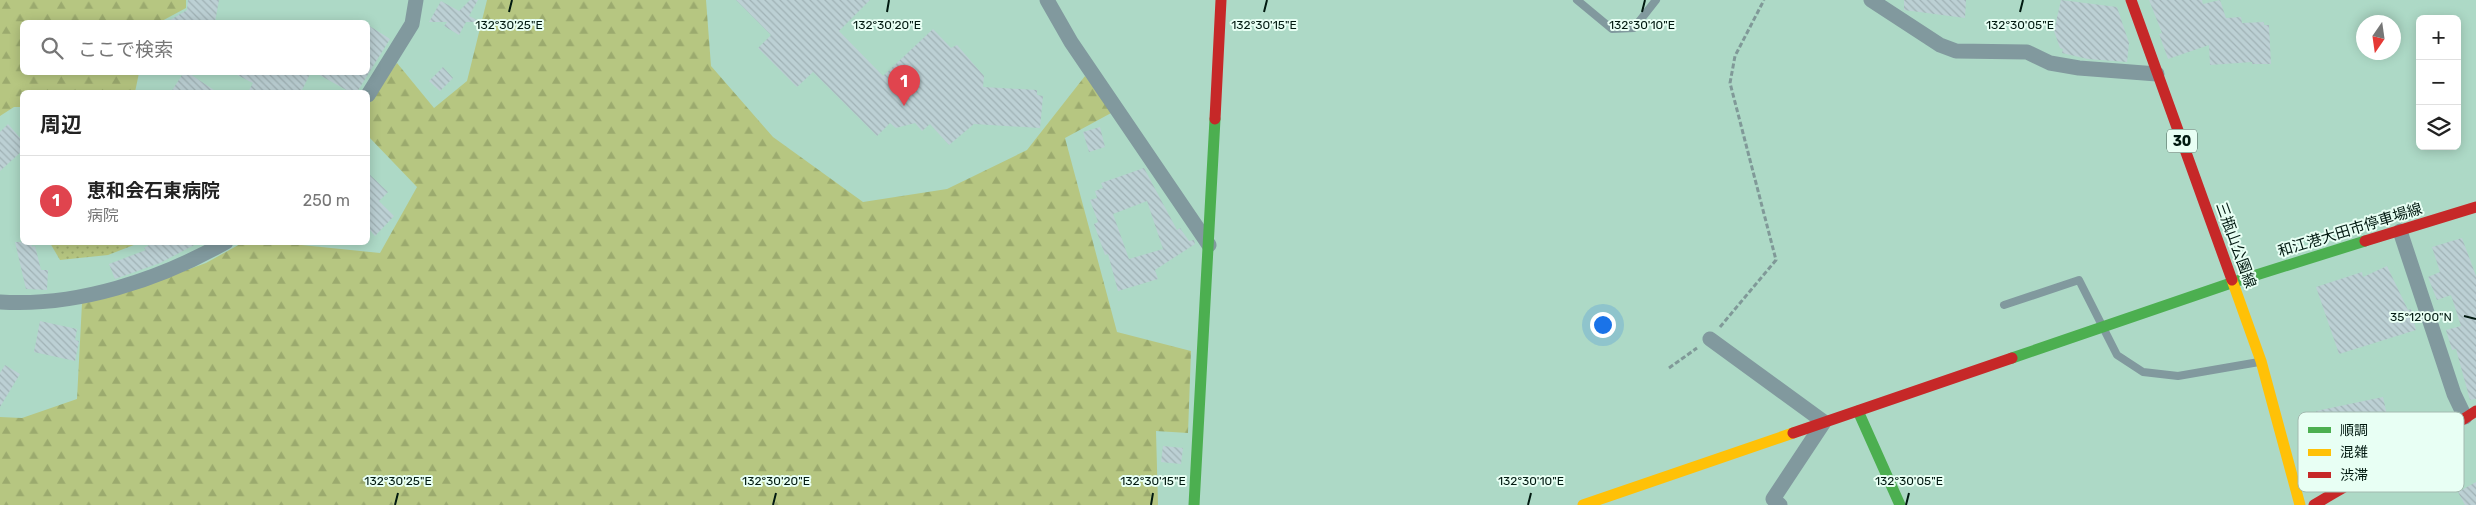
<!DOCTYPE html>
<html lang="ja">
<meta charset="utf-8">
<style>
:root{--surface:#fff;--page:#f2f2f2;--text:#222;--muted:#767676;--line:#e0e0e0;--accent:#3d5c50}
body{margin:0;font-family:Rubik,"Noto Sans JP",sans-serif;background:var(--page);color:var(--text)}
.controls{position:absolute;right:15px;top:15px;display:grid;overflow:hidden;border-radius:8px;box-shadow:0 2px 12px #0003}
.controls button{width:45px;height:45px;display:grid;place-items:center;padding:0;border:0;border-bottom:1px solid var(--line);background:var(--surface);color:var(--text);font:25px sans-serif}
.compass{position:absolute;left:2356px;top:15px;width:45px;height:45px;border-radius:50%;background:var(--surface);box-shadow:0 2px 12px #0003;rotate:193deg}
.you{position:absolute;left:1602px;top:324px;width:18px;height:18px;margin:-12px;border:4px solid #fff;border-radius:50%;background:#1a73e8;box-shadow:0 0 0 8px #1a73e833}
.badge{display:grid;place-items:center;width:32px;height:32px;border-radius:50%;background:var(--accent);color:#fff;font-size:16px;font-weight:700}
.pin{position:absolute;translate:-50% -41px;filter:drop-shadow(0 1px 2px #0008)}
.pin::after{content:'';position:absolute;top:26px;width:18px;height:15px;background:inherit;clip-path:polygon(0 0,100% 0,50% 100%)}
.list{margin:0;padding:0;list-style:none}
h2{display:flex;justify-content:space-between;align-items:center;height:65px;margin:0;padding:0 20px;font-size:21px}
h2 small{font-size:16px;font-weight:400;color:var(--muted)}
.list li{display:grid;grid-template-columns:32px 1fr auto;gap:15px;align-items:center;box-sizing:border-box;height:90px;padding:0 20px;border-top:1px solid var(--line)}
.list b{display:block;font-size:19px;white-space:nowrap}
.list p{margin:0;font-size:16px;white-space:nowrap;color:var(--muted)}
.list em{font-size:16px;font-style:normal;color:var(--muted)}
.icon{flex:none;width:28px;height:28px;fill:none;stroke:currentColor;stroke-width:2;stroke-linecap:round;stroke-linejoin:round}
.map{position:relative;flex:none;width:2476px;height:505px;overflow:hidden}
.search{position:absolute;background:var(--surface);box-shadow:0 2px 12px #0003;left:20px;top:20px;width:350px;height:55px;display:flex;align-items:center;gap:12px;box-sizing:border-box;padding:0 18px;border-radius:8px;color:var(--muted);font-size:19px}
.panel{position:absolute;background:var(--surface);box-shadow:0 2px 12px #0003;left:20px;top:90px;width:350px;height:155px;border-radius:8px}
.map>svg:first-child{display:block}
</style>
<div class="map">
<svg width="2476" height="505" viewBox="0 0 2476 505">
<defs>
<pattern id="grass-dots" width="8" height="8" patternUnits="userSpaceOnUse" patternTransform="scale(1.25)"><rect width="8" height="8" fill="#b6c681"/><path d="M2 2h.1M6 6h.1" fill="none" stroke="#9baa6e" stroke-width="1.8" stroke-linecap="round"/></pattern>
<pattern id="forest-firs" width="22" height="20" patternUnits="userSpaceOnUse" patternTransform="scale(1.25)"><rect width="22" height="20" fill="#b6c681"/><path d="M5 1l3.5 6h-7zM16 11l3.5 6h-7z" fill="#9baa6e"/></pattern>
<pattern id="building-back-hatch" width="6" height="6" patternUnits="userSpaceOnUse" patternTransform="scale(1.25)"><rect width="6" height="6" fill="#bcd0d4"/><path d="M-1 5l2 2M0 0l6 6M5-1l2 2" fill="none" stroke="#a0b2b5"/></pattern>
</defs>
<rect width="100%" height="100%" fill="#add9c6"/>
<path fill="url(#grass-dots)" d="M50 243H139L108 255 60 260Z"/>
<path fill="url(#forest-firs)" d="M0 0H186V8L160 22H22V72L139 73 135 92H22V107H14L0 116Z
M487 0H706L711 66 773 137 863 202 947 189 1027 150 1085 76 1113 112 1065 138 1117 332 1191 351 1188 433 1156 431 1158 505H0V417L22 418 77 399 82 303 145 285 206 263 242 243H282L380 253 417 187 368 136V103L397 63 434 108 467 81Z"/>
<path fill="url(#building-back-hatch)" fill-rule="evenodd" d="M188 0H219L215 22H167L187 10Z
M470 0H478L469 16 481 22H466L459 35 444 26 447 22H429L441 1 459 11Z
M736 0H870L839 31 883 76 933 29 951 48 957 45 984 76 983 87 1037 90V95L1043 96 1040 128 974 124 949 145 930 124 922 131 915 123 896 128 890 123 877 136 813 72 797 87 758 48 771 35Z
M1904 0H1966L1965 18 1904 10Z
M2061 0 2117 7 2129 43 2127 62 2088 59 2062 53 2063 49 2060 48 2054 31Z
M2149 0H2202L2203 4 2220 0 2226 18 2241 17 2242 23 2264 22V25H2269L2271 64H2252V62L2210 65 2209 45 2168 59 2159 34 2162 33Z
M368 25 390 39 357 92H350L314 72H368Z
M443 67 453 78 440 91 429 81Z
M184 72H187L217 92H171Z
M231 72H311L301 92H248L253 83Z
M8 124 22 140V151L0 171V132Z
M1100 127 1105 147 1089 152 1083 132Z
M1144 168 1177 230 1180 228 1189 241 1194 240 1195 244 1155 270 1158 279 1118 291 1108 254 1105 255 1094 224 1098 222 1090 200 1097 198 1095 191 1103 188 1101 183ZM1147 201 1163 249 1129 259 1113 214Z
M368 173 388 192 379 201 394 216 375 236 368 228Z
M2462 238 2476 276V399L2470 400 2456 349 2452 350 2446 330 2461 326 2451 295 2437 300 2428 277 2440 272 2432 247Z
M15 242H31L32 247 35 246 41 270H48L47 290 26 289Z
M154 242H200L160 263 115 279 109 264 146 250 144 248Z
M2387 266 2408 310 2411 309 2416 330 2339 354 2316 287 2362 272 2363 277Z
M40 321 77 329 75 340 79 341 75 361 34 352Z
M5 365 20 374 0 407V373Z
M2383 397 2393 442 2326 456 2316 411Z
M1163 446 1183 448 1181 464 1161 462Z
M2476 482V505H2465L2458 492Z"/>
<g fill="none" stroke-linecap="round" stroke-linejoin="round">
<path stroke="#809998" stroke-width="3" stroke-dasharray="5 2.5" stroke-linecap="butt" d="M1720 327 1776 260 1730 83 1735 56 1764 0
M1669 368 1697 348"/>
<path stroke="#81999e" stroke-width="8" d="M1577 0 1612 29 1634 28 1656 0
M2004 305 2079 280 2117 355 2143 372 2178 376 2259 362"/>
<path stroke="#81999e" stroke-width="15" d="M1047 0 1071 42 1209 245
M1871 0 1940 45 1956 51 2027 52 2050 63 2079 68 2157 74
M368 95 412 24 416 0
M2400 231 2454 394 2465 417
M0 302C77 307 159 280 226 242
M1710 339 1824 422 1773 499 1780 505"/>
<path stroke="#4caf50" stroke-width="11" d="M2012 358 2234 282 2365 241
M1858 411 1900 505
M1194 505 1215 119"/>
<path stroke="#ffc107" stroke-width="11" d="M2232 280 2261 361 2300 505
M1583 505 1793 433"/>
<path stroke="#c62828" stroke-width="11" d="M2131 0 2232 280
M1215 119 1221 0
M2365 241 2476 207
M1793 433 2012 358
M2314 505C2367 472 2424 446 2476 411"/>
</g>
<path fill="none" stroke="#011910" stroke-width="2" d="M509 12 512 0M887 12 889 0M1264 12 1267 0M1642 12 1645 0M2020 12 2023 0M2464 316 2476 319M395 505 398 493M773 505 776 493M1151 505 1153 493M1528 505 1531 493M1906 505 1909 493"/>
<g text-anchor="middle" stroke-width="4" stroke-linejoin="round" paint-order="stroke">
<rect fill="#e8fff4" stroke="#465e54" stroke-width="1" x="2167" y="129.5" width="30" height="23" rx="4"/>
<g font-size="14" font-weight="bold" fill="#011910">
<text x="2182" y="146">30</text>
</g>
<g font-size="15" fill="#011910" stroke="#e8fff4">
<text transform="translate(2350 230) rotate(-17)" y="5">和江港大田市停車場線</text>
<text transform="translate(2236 245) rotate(70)" y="5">三瓶山公園線</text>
</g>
</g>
<rect x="2298" y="412" width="166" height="80" rx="8" fill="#e8fff4" stroke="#a3bab0" stroke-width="1"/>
<rect x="2308" y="427" width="23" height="6" fill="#4caf50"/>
<rect x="2308" y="449" width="23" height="7" fill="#ffc107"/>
<rect x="2308" y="472" width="23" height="6" fill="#c62828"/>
<g font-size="14" fill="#011910">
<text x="2340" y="435">順調</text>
<text x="2340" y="457">混雑</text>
<text x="2340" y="480">渋滞</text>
</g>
<g font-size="12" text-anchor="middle" fill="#011910" stroke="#e8fff4" stroke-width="4" stroke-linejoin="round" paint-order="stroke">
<text x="509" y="29">132°30'25"E</text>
<text x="887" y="29">132°30'20"E</text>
<text x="1264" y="29">132°30'15"E</text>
<text x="1642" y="29">132°30'10"E</text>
<text x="2020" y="29">132°30'05"E</text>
<text x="2421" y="321">35°12'00"N</text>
<text x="398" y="485">132°30'25"E</text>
<text x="776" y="485">132°30'20"E</text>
<text x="1153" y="485">132°30'15"E</text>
<text x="1531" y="485">132°30'10"E</text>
<text x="1909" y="485">132°30'05"E</text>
</g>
</svg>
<div class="controls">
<button>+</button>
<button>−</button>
<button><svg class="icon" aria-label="layers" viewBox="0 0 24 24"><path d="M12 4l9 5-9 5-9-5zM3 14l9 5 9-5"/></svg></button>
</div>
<svg class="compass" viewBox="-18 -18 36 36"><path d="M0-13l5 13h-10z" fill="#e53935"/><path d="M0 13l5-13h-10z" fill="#767676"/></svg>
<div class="you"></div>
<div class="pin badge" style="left:904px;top:106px;background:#e0444e">1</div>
<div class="search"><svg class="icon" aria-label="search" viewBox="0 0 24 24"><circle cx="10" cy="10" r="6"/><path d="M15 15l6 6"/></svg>ここで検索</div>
<section class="panel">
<h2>周辺<small></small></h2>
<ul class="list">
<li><span class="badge" style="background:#e0444e">1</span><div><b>恵和会石東病院</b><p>病院</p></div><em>250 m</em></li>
</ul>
</section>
</div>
